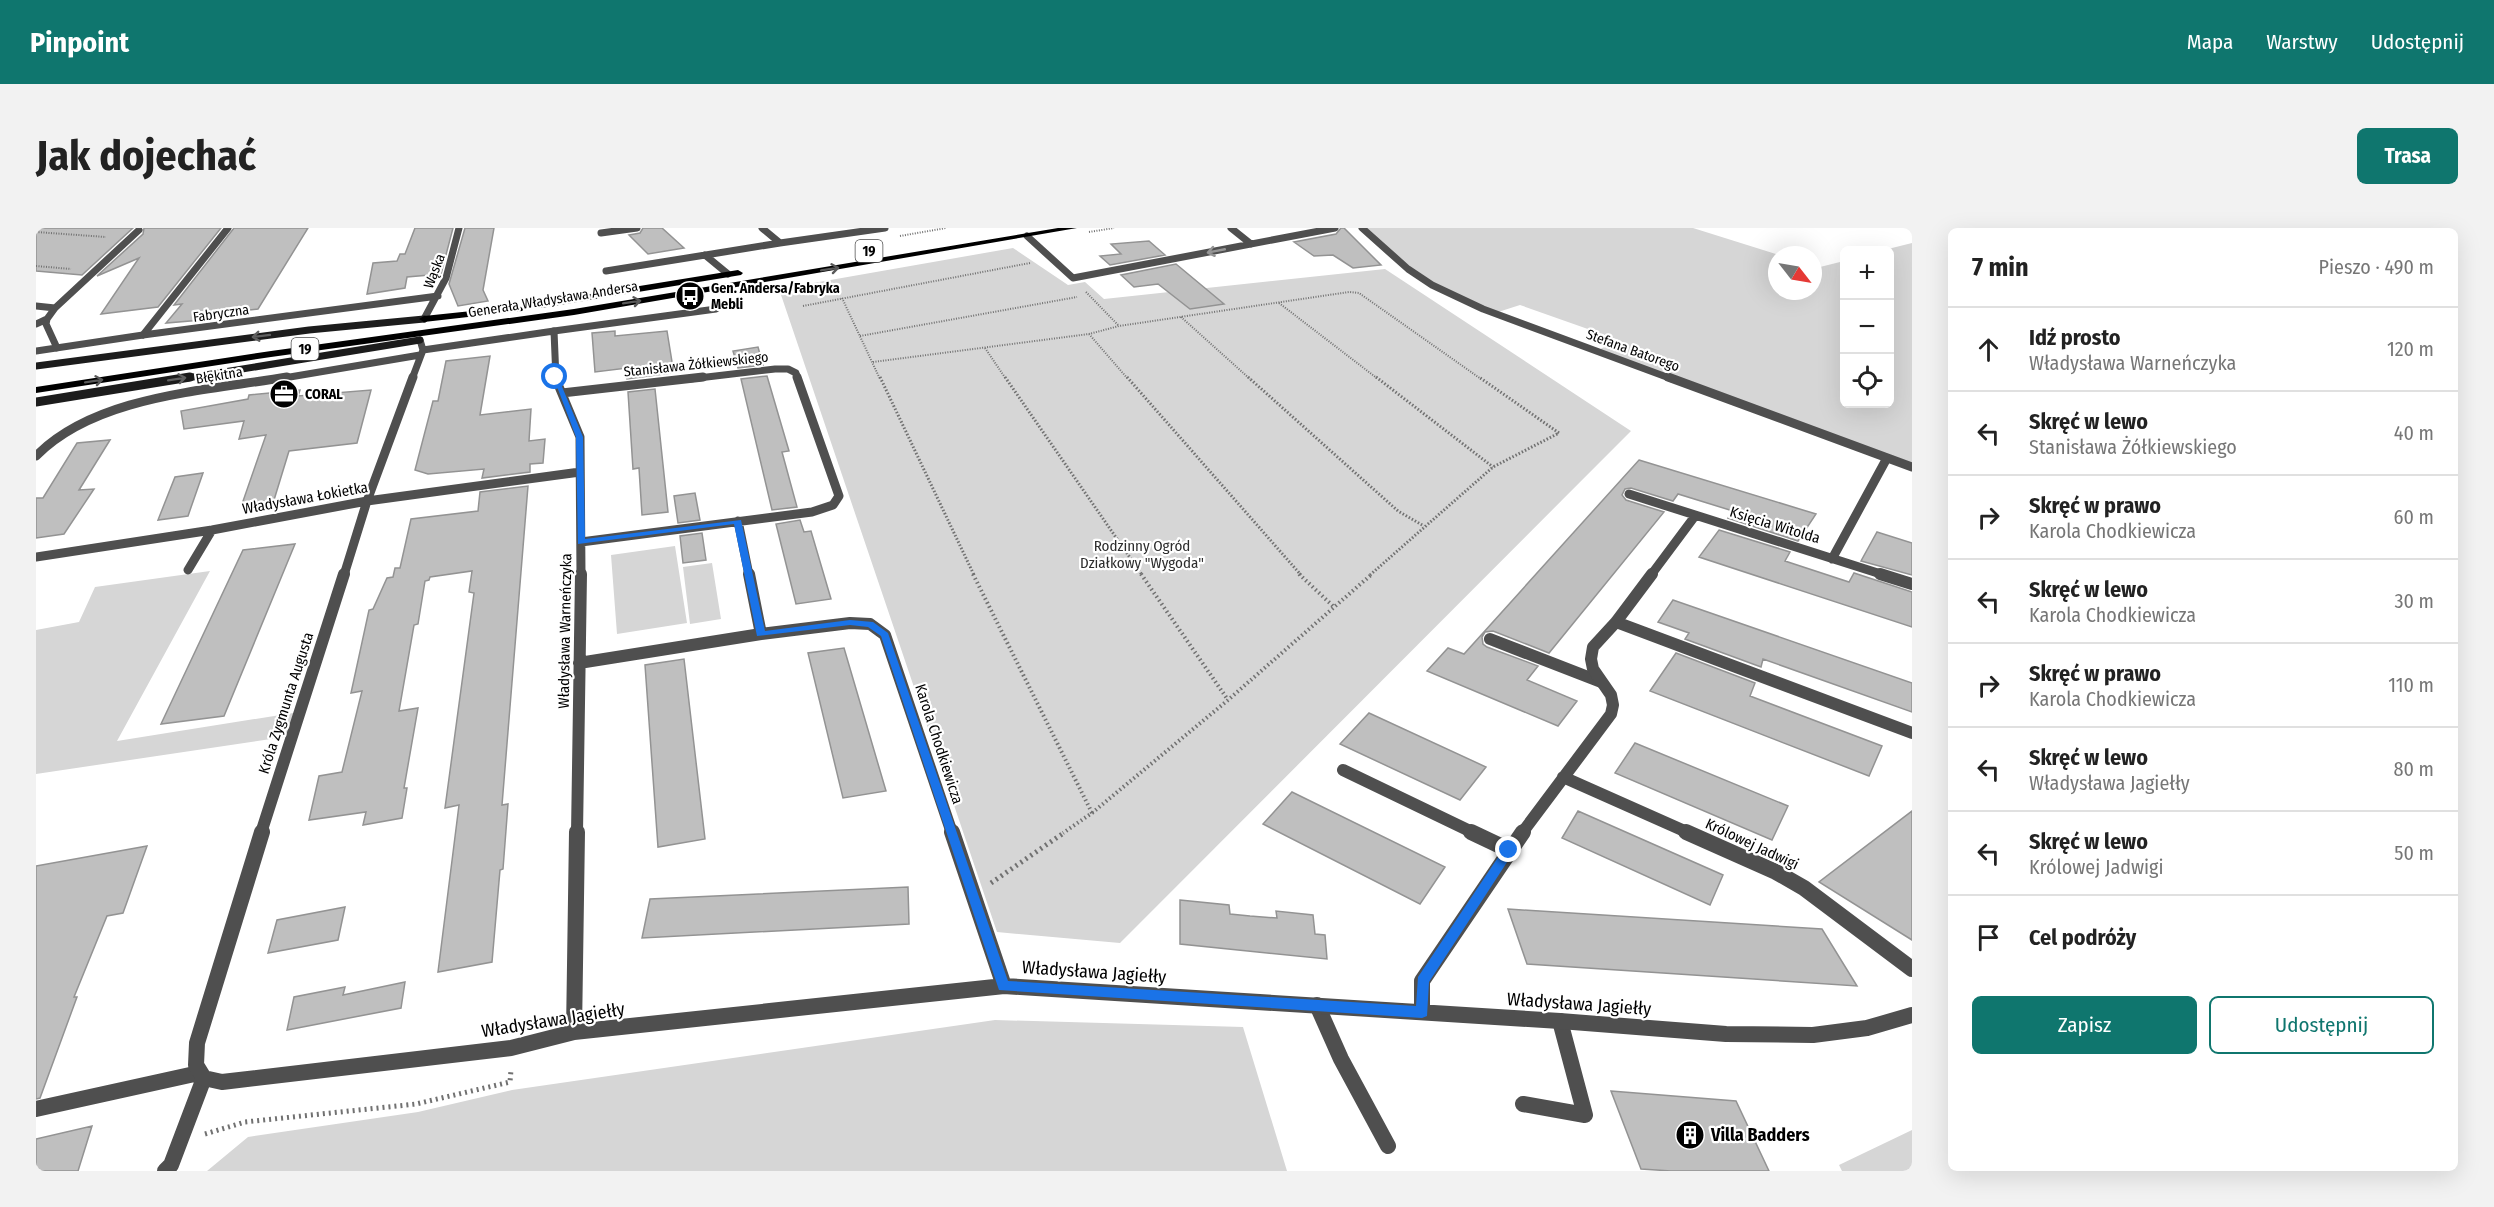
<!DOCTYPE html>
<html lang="pl">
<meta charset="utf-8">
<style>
:root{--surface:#fff;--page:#f2f2f2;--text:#222;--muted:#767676;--line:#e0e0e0;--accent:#0f766e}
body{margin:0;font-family:"Fira Sans Condensed",sans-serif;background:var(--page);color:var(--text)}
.controls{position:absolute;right:18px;top:18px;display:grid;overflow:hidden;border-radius:9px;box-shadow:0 6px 24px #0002}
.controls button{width:54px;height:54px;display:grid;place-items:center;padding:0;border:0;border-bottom:2px solid var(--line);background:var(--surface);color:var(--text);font:30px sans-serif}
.compass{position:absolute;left:1732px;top:18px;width:54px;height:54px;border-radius:50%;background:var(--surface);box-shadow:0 6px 24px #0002;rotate:121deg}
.stop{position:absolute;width:18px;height:18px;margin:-14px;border:4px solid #1a73e8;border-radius:50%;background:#fff}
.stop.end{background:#1a73e8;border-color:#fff;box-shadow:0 2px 6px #0008}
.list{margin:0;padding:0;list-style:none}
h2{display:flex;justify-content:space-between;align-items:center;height:78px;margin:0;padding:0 24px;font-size:26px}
h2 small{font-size:20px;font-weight:400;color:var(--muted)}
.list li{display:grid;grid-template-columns:39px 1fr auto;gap:18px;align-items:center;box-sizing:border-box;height:84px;padding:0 24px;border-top:2px solid var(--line)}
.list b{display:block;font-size:22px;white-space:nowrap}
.list p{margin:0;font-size:20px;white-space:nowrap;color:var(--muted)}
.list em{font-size:20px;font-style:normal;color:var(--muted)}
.actions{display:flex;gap:12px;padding:18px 24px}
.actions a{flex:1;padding:14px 0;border:2px solid var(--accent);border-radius:9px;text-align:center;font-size:21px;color:var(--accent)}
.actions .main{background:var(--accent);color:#fff}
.icon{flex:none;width:33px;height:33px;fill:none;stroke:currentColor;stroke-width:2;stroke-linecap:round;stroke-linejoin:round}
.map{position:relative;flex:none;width:1876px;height:943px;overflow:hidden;border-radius:9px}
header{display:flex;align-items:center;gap:36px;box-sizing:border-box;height:84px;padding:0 30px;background:var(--accent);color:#fff}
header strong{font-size:28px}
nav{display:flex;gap:33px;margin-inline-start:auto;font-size:21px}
.intro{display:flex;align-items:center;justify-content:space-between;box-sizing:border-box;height:144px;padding:0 36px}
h1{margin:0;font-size:42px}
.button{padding:15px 27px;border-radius:9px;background:var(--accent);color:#fff;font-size:21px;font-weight:700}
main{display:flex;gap:36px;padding:0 36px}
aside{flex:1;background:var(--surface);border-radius:9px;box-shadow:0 6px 24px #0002}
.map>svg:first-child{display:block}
</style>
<header>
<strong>Pinpoint</strong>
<nav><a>Mapa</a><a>Warstwy</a><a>Udostępnij</a></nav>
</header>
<div class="intro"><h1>Jak dojechać</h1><a class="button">Trasa</a></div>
<main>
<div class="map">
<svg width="1876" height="943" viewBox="0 0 1876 943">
<rect width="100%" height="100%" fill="#fff"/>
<path fill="#d6d6d6" d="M1326 0H1657L1743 27H1741V63H1777V38L1784 39 1808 33V176H1854V22H1848L1876 15V240L1560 123 1583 112 1484 77 1459 85 1397 57Z
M977 20 1032 57 1049 54 1068 71 1349 41 1595 203 1084 715 961 704 743 61Z
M639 318 651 395 581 406 575 327Z
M676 335 685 391 654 396 647 339Z
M174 343 81 513 263 484 255 508 0 546V402L43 394 59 359Z
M959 792 1207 799 1251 943H171L212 909 382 884 476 862Z
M1876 902V943H1806L1803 937Z"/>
<path fill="#bfbfbf" stroke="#939393" stroke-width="1.5" d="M0 0H97L46 47 0 43Z
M108 0H185L122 79 65 86 103 30 61 48 107 6Z
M198 0H272L222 81 170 87 166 92 130 95 146 76 138 77Z
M379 0H417L405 46 371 49 369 60 331 66 337 35 361 33 364 26H369Z
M429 0H458L447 62 452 73 422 78 413 56Z
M607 0H626L648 20 612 26 593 7 604 5Z
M1305 0H1308L1345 37 1317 40 1297 27 1278 28 1258 14 1300 6Z
M1113 13 1129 27 1074 37 1064 28 1085 26 1075 16Z
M1140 36 1188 76 1154 81 1122 56 1098 59 1085 47Z
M579 103V108L631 103 637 140 633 141 634 145 591 151V140L559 144 556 105Z
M722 119 727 137 702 140 697 123Z
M454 128 444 187 495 181 493 213 509 211 507 235 494 236V244L446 250 448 241 392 246 379 242 397 173H402L410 133Z
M731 148 753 223 746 224 761 279 736 282 705 151Z
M619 161 632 284 606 287 603 240 597 241 592 164Z
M264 162 262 168 335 162 321 215 253 223 238 272 206 276 230 207 203 211 208 193 148 201 145 183 212 171 213 167Z
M74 212 43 262 58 261 28 306 0 310V270H7L41 215Z
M1603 232 1780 286 1762 313 1692 290 1697 283 1642 266 1637 273 1595 260 1589 261 1586 267 1590 272 1628 284 1513 425 1457 403 1449 404 1446 409 1447 416 1451 419 1502 438 1491 452 1541 473 1522 498 1391 443 1412 420 1428 426Z
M167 245 152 288 122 292 139 249Z
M492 258 466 577 472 576 467 641 464 642 456 734 402 744 423 577 409 580 438 365 433 364 436 343 394 349 393 352 389 353 382 396 378 397 363 483 382 480 368 560H371L366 590 327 597 330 584 273 592 283 548 306 544 326 463 315 465 333 382 337 381 351 350 357 349 359 340H364L375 291 442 283 444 264Z
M659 265 664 292 642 295 638 268Z
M764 292 768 304 775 303 795 371 760 376 740 296Z
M1683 302 1754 324 1749 333 1813 354 1818 345 1876 364V399L1663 329Z
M1841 304 1876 315V347L1825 333Z
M666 305 670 332 647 335 644 308Z
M259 316 188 488 125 496 207 322Z
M1637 372 1876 455V484L1727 431 1725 439 1649 411 1653 405 1622 394Z
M808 420 850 563 807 570 772 425Z
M1640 425 1719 455 1714 468 1846 518 1833 548 1614 463Z
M648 431 669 611 622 619 609 437Z
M1333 485 1450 539 1424 572 1304 516Z
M1599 515 1752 578 1736 612 1579 545Z
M1256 564 1409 639 1384 676 1227 596Z
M1542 583 1687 647 1674 677 1526 610Z
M1876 583V712L1783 654Z
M111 618 87 685 71 688 38 769H41L4 870 0 871V638Z
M872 659 873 696 606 710 614 671Z
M1144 672 1193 677 1194 686 1214 688 1241 690 1240 683 1277 687 1279 706 1289 707 1291 731 1144 716Z
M309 679 302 712 232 725 241 692Z
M1472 681 1786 701 1821 758 1491 736Z
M369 754 365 780 251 802 258 769 309 759 307 767Z
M1575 863 1700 873 1733 943H1635L1605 941Z
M56 898 42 943H0V911Z"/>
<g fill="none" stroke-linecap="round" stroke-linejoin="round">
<path stroke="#717171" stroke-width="2" stroke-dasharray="1 1.5" stroke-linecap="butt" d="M0 4 70 9
M1053 4 1078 0
M864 8 910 0
M0 38 35 41
M1050 64 1083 98
M806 70 844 151
M1243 75 1342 151
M767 78 994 35
M1145 89 1214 151
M1053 106 1092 151
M824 108 1041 69
M949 120 970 151
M837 134 1053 106 1083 98 1313 64 1323 65 1445 151"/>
<path stroke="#717171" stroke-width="3" stroke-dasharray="1.5 2" stroke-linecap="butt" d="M844 149 938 347
M969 149 1106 347
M1091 149 1265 347
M1212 149 1362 283 1388 298
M1340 149 1457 239
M1334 347 1457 239 1523 205 1443 149"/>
<path stroke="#717171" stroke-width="4" stroke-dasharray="1.5 3" stroke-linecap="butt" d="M937 346 1056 585 1027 605
M1105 346 1192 472
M1263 346 1298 379
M1056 585 1192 472 1336 346"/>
<path stroke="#717171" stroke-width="5" stroke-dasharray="2 4" stroke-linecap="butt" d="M955 655 1029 604
M169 906 209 894 380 876 474 854 475 842"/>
<path stroke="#4f4f4f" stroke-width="7" d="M726 0 744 15 849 0
M1195 0 1215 16
M565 5 601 0
M991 8 1037 50 1299 0
M669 27 692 46
M570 43 744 15
M0 78 19 80
M11 91 10 96 21 120
M0 96 11 91 19 80 103 2
M518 103 680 81
M0 123 107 107"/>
<path stroke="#4f4f4f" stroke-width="12" d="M1454 411 1565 454
M1307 542 1438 605"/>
<path stroke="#4f4f4f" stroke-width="16" d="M1435 604 1473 622
M1281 777 1305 831 1352 918
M1487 876 1549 887 1524 793
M0 881 163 845
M129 943 135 937 168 850"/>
<path stroke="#4f4f4f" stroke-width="7" d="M1326 0 1372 41 1396 57 1447 81 1636 151
M388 91 410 50 423 0
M107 107 402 68
M107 107 192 0
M387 122 518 103 520 151
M242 151 384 127
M376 151 387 122 384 112
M654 151 739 141H752L760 145 762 151"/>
<path stroke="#4f4f4f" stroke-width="9" d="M519 149 544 209 545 347
M1632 149 1876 239
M526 165 667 149
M0 228C60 167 170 163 251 149
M1593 266 1848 347
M702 293 713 347
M545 314 776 284 797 277 803 268 761 149
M0 329 176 302 331 273 544 244
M1796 331 1851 230
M152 342 176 302
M308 347 331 273 377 149
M1615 347 1659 288"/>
<path stroke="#4f4f4f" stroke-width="12" d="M713 346 725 406
M1844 346 1876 356
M1580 394 1876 505
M543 435 725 406 814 395 834 396 849 407 916 605
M1527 549 1653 605
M225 605 308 346
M541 605 545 346
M1486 605 1575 486 1577 477 1575 467 1557 441 1555 431 1557 419 1580 394 1616 346"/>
<path stroke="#4f4f4f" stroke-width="16" d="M226 604 161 815 160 837 168 850 186 854 475 820 538 804 968 758 1524 793 1690 806 1777 807 1831 800 1876 787
M916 604 968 758
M1650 604 1740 644 1768 660 1876 741
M1386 784V753L1487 604
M538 804 541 604"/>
<path stroke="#1c1c1c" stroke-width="7" d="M0 138 273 102 388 91
M145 151 384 112"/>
<path stroke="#1c1c1c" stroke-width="9" d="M0 174 154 149"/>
<path fill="#000" fill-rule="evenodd" d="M1022 0H1041L538 87 235 129 0 165V159L235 123 538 81Z
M702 42 707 45 705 47 505 80 500 77 505 74Z
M483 78 488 81 486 83 388 94 383 91 388 88Z"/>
</g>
<defs><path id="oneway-shaft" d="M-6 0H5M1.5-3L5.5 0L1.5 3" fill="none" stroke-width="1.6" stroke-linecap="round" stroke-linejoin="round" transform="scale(1.5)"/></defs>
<use stroke="#959595" href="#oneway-shaft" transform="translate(1180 23) rotate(169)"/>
<g stroke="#595959">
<use href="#oneway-shaft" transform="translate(794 41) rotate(-9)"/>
<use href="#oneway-shaft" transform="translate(596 74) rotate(-9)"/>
<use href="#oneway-shaft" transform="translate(58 153) rotate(-9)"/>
</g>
<g stroke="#606060">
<use href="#oneway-shaft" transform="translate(225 108) rotate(173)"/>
<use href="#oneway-shaft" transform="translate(141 151) rotate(-9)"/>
</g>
<path fill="#1a73e8" d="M517 148 522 149 547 209 549 311 705 292 729 403 814 392 837 394 852 405 972 753 1380 778 1382 749 1469 619H1477V625L1393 754 1391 788 1386 790 963 762 845 408 832 399 814 397 721 408 698 296 542 316 540 209Z"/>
<defs>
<g id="bus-disc" transform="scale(1.5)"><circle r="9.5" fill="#000" stroke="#fff"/><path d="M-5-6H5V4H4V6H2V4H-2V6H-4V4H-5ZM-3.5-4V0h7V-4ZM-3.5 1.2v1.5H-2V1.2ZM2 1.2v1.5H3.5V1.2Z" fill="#fff"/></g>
<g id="office-disc" transform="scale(1.5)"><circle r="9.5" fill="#000" stroke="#fff"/><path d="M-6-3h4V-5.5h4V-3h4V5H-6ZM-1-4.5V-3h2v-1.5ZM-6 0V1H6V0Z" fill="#fff"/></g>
<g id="building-disc" transform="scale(1.5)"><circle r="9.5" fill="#000" stroke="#fff"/><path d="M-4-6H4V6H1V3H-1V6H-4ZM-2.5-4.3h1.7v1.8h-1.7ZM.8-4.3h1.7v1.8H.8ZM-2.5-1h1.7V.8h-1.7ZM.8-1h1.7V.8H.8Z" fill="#fff"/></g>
</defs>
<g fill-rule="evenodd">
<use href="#bus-disc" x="654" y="68"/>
<use href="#office-disc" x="248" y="166"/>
<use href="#building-disc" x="1654" y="907"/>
</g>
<g text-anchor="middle" stroke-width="4.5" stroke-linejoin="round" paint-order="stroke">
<g fill="#fff" stroke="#4c4c4c" stroke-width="1.5">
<rect x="819.5" y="12" width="27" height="22" rx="4.5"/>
<rect x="255.5" y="110" width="27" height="22" rx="4.5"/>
</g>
<g font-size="14" font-weight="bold" fill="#000">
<text x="833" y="28">19</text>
<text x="269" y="126">19</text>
</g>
<g font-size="14" fill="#000" stroke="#fff">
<text transform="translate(398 43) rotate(-69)" y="5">Wąska</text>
<text transform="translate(517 71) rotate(-9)" y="5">Generała Władysława Andersa</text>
<text transform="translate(185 85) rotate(-8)" y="5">Fabryczna</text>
<text transform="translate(1597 122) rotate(20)" y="5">Stefana Batorego</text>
<text transform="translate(660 136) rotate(-6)" y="5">Stanisława Żółkiewskiego</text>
<text transform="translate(183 147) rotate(-9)" y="5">Błękitna</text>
</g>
<g font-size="14" font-weight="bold" fill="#000" stroke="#fff" text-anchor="start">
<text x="675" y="65">Gen. Andersa/Fabryka<tspan x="675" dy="16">Mebli</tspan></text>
<text x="269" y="171">CORAL</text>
</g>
<g font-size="15" fill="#000" stroke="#fff">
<text transform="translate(269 270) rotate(-10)" y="5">Władysława Łokietka</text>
<text transform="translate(1739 297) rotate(17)" y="5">Księcia Witolda</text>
<text transform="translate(529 403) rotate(-89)" y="5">Władysława Warneńczyka</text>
<text transform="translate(250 475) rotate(-72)" y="5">Króla Zygmunta Augusta</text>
<text transform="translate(903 516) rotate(72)" y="5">Karola Chodkiewicza</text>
<text transform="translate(1716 616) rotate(25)" y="5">Królowej Jadwigi</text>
</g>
<g font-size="15" fill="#2d2d2d" stroke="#fff">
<text x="1106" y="323">Rodzinny Ogród<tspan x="1106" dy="17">Działkowy "Wygoda"</tspan></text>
</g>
<g font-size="18" fill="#000" stroke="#fff">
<text transform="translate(1058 744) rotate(4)" y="6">Władysława Jagiełły</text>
<text transform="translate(1543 776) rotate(4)" y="6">Władysława Jagiełły</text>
<text transform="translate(517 792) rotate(-9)" y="6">Władysława Jagiełły</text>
</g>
<g font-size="18" font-weight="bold" fill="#000" stroke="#fff" text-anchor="start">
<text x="1675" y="913">Villa Badders</text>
</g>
</g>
</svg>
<div class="controls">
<button>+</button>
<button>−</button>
<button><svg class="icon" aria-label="locate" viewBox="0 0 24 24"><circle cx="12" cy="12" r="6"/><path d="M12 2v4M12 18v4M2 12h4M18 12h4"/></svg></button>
</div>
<svg class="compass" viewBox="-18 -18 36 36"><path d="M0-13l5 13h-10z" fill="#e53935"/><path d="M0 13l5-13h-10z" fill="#767676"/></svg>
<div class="stop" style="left:519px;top:149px"></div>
<div class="stop end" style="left:1473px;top:622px"></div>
</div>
<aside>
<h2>7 min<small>Pieszo · 490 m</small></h2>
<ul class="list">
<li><svg class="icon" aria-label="ahead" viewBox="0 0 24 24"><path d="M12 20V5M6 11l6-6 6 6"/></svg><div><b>Idź prosto</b><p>Władysława Warneńczyka</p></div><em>120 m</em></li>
<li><svg class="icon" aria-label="left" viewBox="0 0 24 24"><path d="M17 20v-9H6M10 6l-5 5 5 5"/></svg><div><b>Skręć w lewo</b><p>Stanisława Żółkiewskiego</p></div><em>40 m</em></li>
<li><svg class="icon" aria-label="right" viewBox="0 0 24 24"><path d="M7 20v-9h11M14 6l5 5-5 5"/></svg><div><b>Skręć w prawo</b><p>Karola Chodkiewicza</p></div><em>60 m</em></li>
<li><svg class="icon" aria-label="left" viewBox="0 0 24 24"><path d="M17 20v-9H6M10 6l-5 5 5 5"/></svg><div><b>Skręć w lewo</b><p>Karola Chodkiewicza</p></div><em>30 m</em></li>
<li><svg class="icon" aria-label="right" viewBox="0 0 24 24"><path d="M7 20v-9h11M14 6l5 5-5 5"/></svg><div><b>Skręć w prawo</b><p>Karola Chodkiewicza</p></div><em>110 m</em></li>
<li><svg class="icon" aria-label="left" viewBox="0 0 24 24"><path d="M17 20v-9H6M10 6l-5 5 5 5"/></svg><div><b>Skręć w lewo</b><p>Władysława Jagiełły</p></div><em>80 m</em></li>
<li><svg class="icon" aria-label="left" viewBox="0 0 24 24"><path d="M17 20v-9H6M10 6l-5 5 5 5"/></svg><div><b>Skręć w lewo</b><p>Królowej Jadwigi</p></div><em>50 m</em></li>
<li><svg class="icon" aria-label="arrive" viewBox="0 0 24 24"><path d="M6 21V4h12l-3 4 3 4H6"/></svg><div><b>Cel podróży</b></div></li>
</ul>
<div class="actions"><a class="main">Zapisz</a><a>Udostępnij</a></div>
</aside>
</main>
